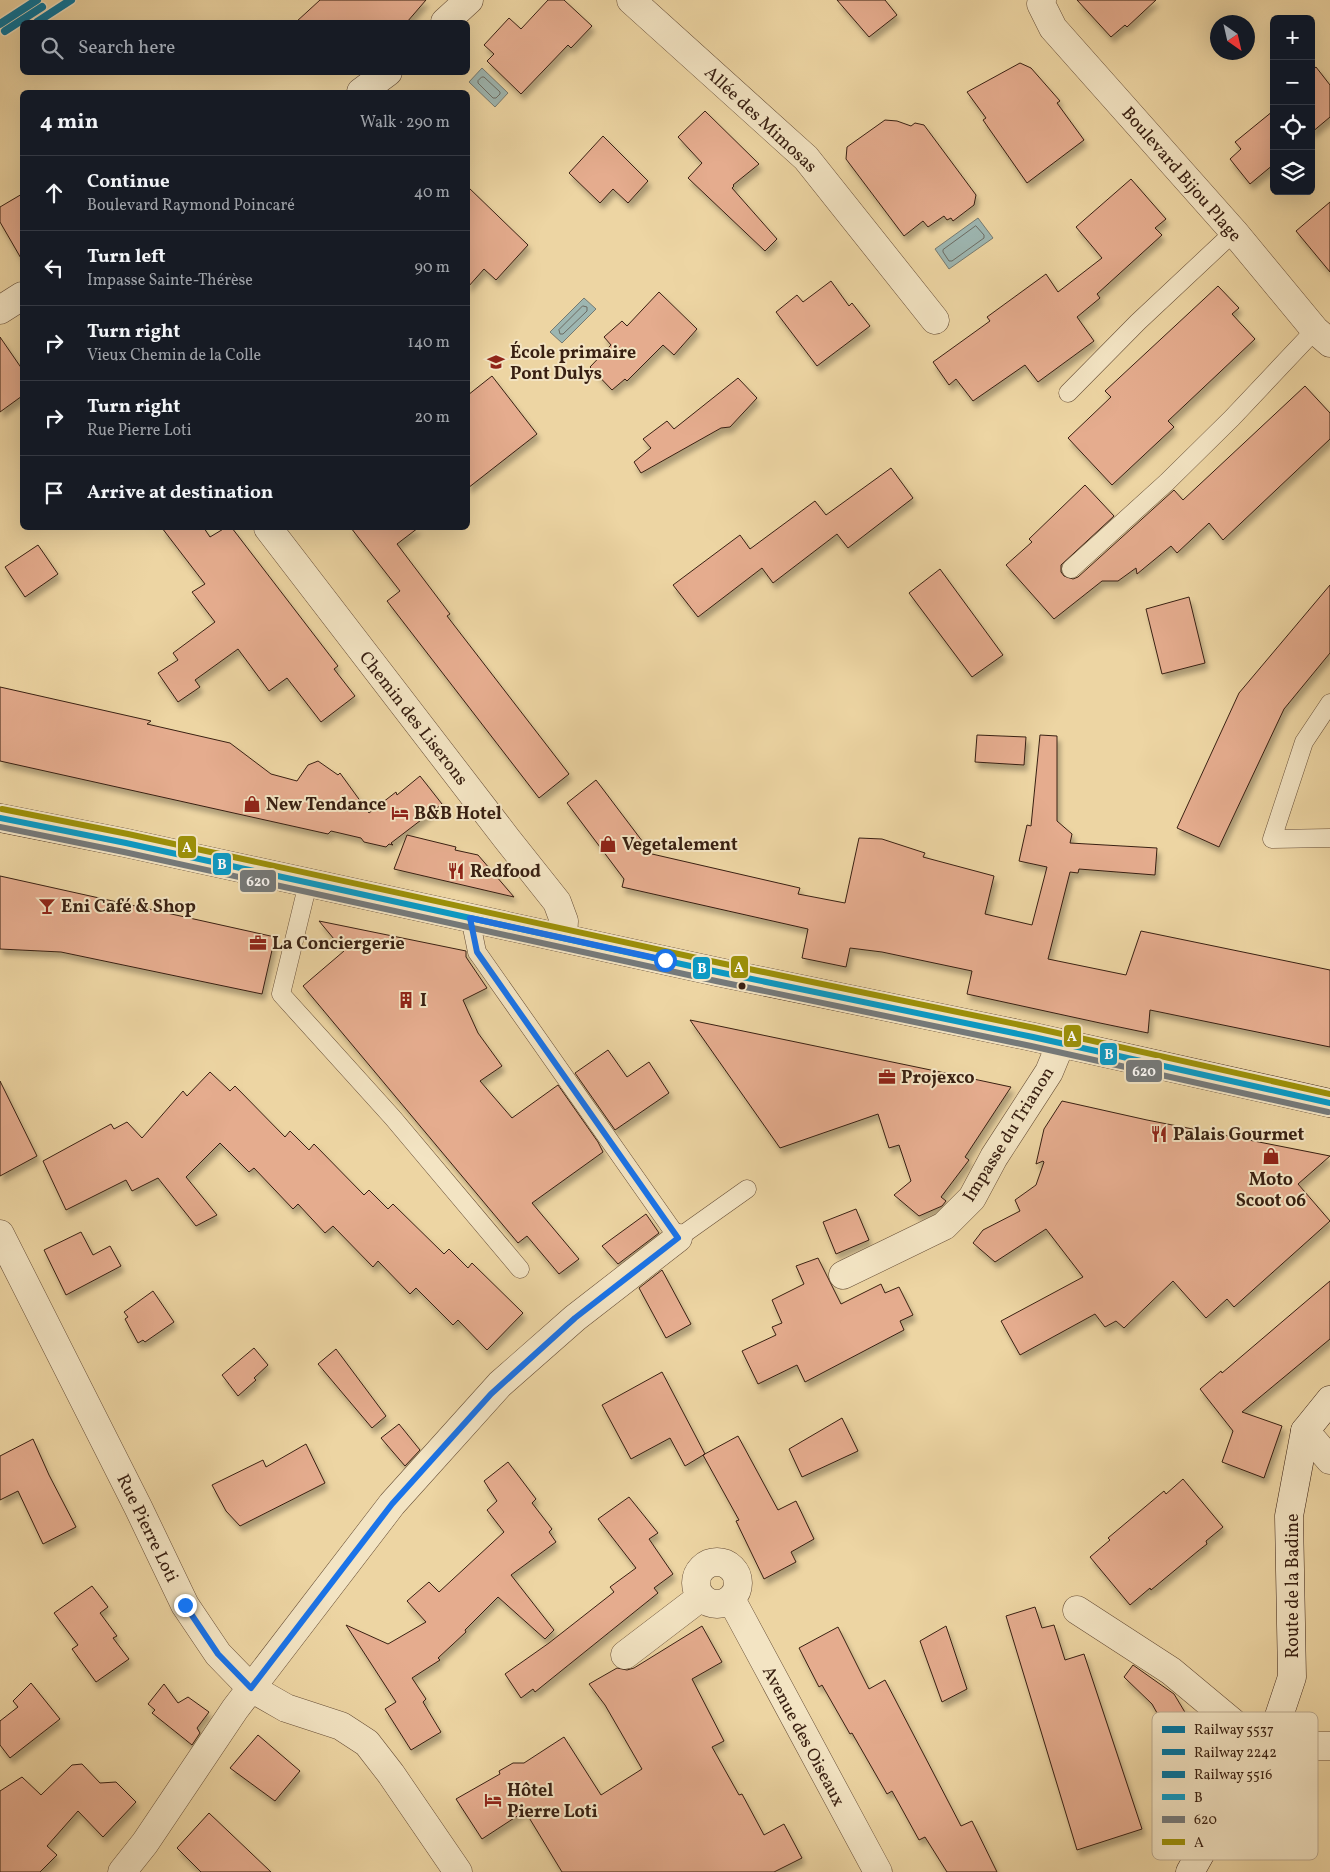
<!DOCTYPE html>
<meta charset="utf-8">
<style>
:root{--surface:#171b24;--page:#20242c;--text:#f1f3f6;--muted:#9ea1a6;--line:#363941}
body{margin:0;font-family:Vollkorn,serif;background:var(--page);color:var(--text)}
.controls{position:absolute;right:15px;top:15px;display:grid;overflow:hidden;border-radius:8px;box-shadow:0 5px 20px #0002}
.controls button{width:45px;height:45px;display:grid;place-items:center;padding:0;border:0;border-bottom:1px solid var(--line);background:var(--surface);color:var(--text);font:25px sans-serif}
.compass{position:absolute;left:1210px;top:15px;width:45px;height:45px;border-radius:50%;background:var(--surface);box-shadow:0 5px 20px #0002;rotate:146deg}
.stop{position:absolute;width:15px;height:15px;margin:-11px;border:4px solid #1a73e8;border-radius:50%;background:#fff}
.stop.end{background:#1a73e8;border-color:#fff;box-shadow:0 1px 5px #0008}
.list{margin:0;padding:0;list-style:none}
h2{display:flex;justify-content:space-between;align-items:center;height:65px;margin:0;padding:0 20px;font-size:21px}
h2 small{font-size:16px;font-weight:400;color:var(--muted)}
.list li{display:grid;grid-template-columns:32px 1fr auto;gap:15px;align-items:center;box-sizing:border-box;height:75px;padding:0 20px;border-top:1px solid var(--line)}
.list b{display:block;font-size:19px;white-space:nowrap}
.list p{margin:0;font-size:16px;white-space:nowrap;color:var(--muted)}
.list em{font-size:16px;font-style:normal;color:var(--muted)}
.icon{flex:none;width:28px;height:28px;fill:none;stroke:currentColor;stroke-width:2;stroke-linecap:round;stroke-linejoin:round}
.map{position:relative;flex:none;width:1330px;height:1872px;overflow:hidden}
.search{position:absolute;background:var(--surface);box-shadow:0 5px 20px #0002;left:20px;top:20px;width:450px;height:55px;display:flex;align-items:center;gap:12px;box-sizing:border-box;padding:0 18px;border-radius:8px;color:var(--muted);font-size:19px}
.panel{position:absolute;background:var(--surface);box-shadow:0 5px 20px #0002;left:20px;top:90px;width:450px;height:440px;border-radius:8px}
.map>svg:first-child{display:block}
</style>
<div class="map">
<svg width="1330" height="1872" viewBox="0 0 1330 1872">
<defs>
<filter id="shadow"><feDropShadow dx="3" dy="5.5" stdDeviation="2.5" flood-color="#0004"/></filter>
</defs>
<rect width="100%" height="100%" fill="#edd5a3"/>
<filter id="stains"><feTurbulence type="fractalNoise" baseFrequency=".004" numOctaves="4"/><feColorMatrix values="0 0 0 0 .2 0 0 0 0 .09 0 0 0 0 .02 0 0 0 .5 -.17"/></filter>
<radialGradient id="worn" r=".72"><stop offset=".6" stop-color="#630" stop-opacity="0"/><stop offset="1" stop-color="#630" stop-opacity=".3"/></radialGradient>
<path fill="#9db6b1" stroke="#757a71" d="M482 68 508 93 495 107 469 82Z
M978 218 993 238 949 269 935 249Z
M584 298 596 309 562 343 550 332Z"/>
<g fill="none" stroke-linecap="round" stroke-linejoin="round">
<path stroke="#6b6b62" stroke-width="1" d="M482 77H484L500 92V94L496 98H493L478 83V81Z
M976 226 984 235V238L952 261H949L943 252V250Z
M583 306 587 307V311L563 334H560L559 330Z"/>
</g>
<path fill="#e5ac8e" stroke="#392012" filter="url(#shadow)" d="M320 0H426L407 22H296Z
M548 0H564L592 26 571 48 568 45 521 94 487 61 494 54 484 45 509 18 521 29Z
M837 0H885L897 15 869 37Z
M1077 0H1156L1127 27 1125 25 1111 37Z
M1020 63 1031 68 1060 101 1057 103 1084 140 1027 183 983 120 986 118 967 92Z
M1316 67 1330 85V117L1311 133V71Z
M1274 104V164L1250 184 1230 159 1241 149 1235 142 1273 111 1270 108Z
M705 111 759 164 733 185 734 186 732 188 777 239 765 251 688 178 702 163 678 137Z
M885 120 897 121 911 126 915 123 924 125 976 195 974 205 953 221 951 218 947 220 944 216 928 227 923 221 904 236 846 159 847 147Z
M603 136 648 181 628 203 613 189 600 203 569 173Z
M1131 179 1166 219 1155 228 1162 235 1097 294 1100 298 1077 317 1094 341 1038 382 1025 365 973 401 956 379 949 385 933 362 990 321 987 317 1046 274 1058 292 1102 258 1076 227Z
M468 187 528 245 496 280 484 269 468 287Z
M22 194V260L0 222V207Z
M1330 202V272L1296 231Z
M831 281 849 306 852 303 870 326 817 366 776 312 797 295 803 302Z
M1218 286 1239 308 1232 314 1255 339 1168 421 1174 427 1112 485 1068 438 1111 397 1105 391Z
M659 292 697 329 674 355 663 345 627 381 625 379 612 390 590 367 611 345 604 337 622 321 627 326Z
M0 337 22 369V396L0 412Z
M492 376 537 434 468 488V395Z
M738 378 757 398 730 427 721 428 641 473 634 462 651 448 643 439 667 421 674 429Z
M1305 386 1330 413V439L1223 540 1209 523 1177 553 1171 546 1137 574 1136 568 1118 581H1102L1054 619 1006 565 1032 542 1029 539 1085 485 1114 516 1061 565V572L1064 576 1073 579 1078 577 1174 490 1183 500Z
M891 468 913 498 848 548 837 534 773 583 762 568 698 617 673 585 740 535 750 549 815 501 826 515Z
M162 528H204L210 537 225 528H232L338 666 334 669 355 696 321 722 287 678 269 691 238 649 195 680 200 687 178 702 158 673 178 660 173 653 215 622 192 592 205 584Z
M351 528H418L397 544 450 614 447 616 569 774 539 798 387 601 400 591Z
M38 545 58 574 25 597 5 567Z
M940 569 1003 655 972 677 909 593Z
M1330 585V653L1284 709 1219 847 1177 828 1239 693Z
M1189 597 1205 663 1162 674 1146 609Z
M0 687 151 721 147 724 230 743 271 774 297 781 308 765 318 761 338 775 340 773 369 813 396 792 397 795 420 776 442 804 391 843 393 845 389 844 386 847 364 842 361 838 331 831 328 834 0 761Z
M977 735 1026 737 1024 765 975 762Z
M1040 735 1057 736V821L1072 834 1070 843 1157 848 1155 875 1079 869 1078 873 1070 872 1048 959 1126 975 1141 931 1330 970V1047L1150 1010 1148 1033 1100 1023 967 994 972 971 882 952 850 948 846 967 802 958 808 929 622 887 624 879 567 803 596 780 652 854 800 888 798 894 845 903 859 838 882 839 925 853 923 857 994 876 985 914 1032 925 1047 867 1019 861 1027 825 1031 826Z
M407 835 456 847 455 850 478 855 514 897 394 869Z
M0 876 275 937 262 994 61 952 0 949Z
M319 921 466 951V957L487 988 463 1000 478 1033 502 1066 480 1081 512 1118 558 1085 598 1142 603 1152 532 1203 579 1259 559 1274 527 1236 518 1243 303 986 344 951Z
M690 1020 950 1074 1011 1087 965 1157 969 1160 941 1197 946 1201 942 1206 919 1216 894 1195 911 1181 899 1145 889 1148 878 1114 780 1148Z
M608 1050 627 1077 649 1062 669 1093 615 1130 575 1073Z
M210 1072 230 1091 235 1086 285 1137 290 1131 309 1150 314 1144 364 1195 369 1190 388 1209 393 1204 444 1254 449 1249 468 1268 472 1263 523 1313 487 1350 458 1320 453 1325 416 1288 410 1294 378 1261 373 1267 333 1226 325 1233 298 1204 293 1209 254 1168 249 1172 220 1143 186 1177 217 1215 196 1226 158 1178 132 1191 126 1180 66 1210 43 1161 111 1124 114 1129 127 1122 142 1138 183 1091 187 1096Z
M0 1081 37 1156 0 1176Z
M1062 1101 1147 1120 1330 1156 1298 1184 1330 1221 1234 1307 1227 1299 1206 1318 1173 1281 1124 1328 1116 1321 1105 1327 1095 1314 1020 1355 1001 1321 1083 1277 1046 1229 995 1262 973 1243 983 1230 1020 1211 1015 1200 1036 1185 1044 1162 1043 1161 1036 1164 1044 1129Z
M856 1209 869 1240 836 1254 823 1222Z
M646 1214 659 1233 618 1264 602 1246Z
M81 1232 93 1255 110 1246 121 1266 66 1295 44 1250Z
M818 1258 841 1304 881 1284 885 1293 899 1287 913 1315 900 1321 904 1330 805 1382 797 1365 758 1384 742 1351 776 1335 772 1327 782 1323 772 1300 804 1284 796 1266Z
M662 1270 691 1324 666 1338 639 1288Z
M1330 1281V1339L1242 1412 1282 1426 1264 1478 1222 1462 1233 1431 1200 1389 1221 1371 1222 1373Z
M153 1291 174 1322 145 1342 143 1340 138 1343 125 1319 128 1317 124 1312Z
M254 1348 268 1365 254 1378 256 1380 238 1396 222 1375Z
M336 1349 386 1416 372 1428 318 1364Z
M662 1372 705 1454 685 1466 670 1438 631 1459 602 1405Z
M842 1418 858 1451 802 1477 789 1449Z
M399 1424 420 1450 405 1466 381 1438Z
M738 1436 778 1510 796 1501 814 1539 791 1552 796 1562 764 1579 736 1521 739 1520 703 1455Z
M33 1439 49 1475 76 1527 43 1544 18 1491 0 1500V1456Z
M306 1444 325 1483 240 1526 226 1511 212 1485 263 1460 266 1467Z
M508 1462 536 1499 532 1503 552 1529 549 1532 556 1542 511 1575 554 1630 545 1639 498 1597 465 1630 466 1632 438 1658 440 1660 412 1678 426 1699 423 1702 441 1732 411 1750 385 1709 396 1702 346 1625 388 1644 426 1622 407 1601 429 1582 439 1592 504 1532 487 1510 497 1501 484 1481Z
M1183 1479 1223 1527 1206 1541 1207 1544 1198 1551 1151 1590 1150 1588 1130 1605 1090 1557 1110 1540 1108 1538 1164 1491 1166 1494Z
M629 1497 658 1533 649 1539 673 1574 654 1588 658 1593 535 1692 533 1689 521 1698 505 1674 549 1643 614 1592 610 1587 636 1568 598 1519Z
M92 1586 108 1607 100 1613 117 1636 113 1638 129 1659 96 1682 72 1649 78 1645 54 1613Z
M1035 1607 1042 1628 1054 1625 1065 1660 1084 1654 1142 1829 1077 1850 1006 1616Z
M702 1626 722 1662 692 1679 724 1741 712 1747 739 1795 742 1794 764 1835 784 1824 802 1858 774 1872H562L525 1811 482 1839 456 1799 500 1774 499 1771 513 1763H524L564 1737 601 1795 642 1769 605 1705 589 1684 617 1668 627 1670 634 1668Z
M946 1626 967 1689 942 1702 920 1641Z
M838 1627 869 1689 885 1680 961 1826 972 1821 997 1872H947L925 1837 919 1840 892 1791 887 1794 852 1733 850 1734 822 1685 819 1687 799 1648Z
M1133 1665 1174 1694 1186 1714 1194 1739V1758L1190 1779 1164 1840 1153 1837 1169 1762 1167 1736 1161 1720 1152 1704 1124 1677Z
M31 1683 60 1719 10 1758 0 1745V1721L18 1707 13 1701Z
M164 1684 178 1703 188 1697 209 1712 197 1728 200 1733 192 1745 152 1713 155 1710 148 1704Z
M258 1735 300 1771 275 1801 230 1768Z
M82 1764 100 1783 116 1782 136 1802 103 1837 78 1811 47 1846 57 1855 40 1872H0V1791L22 1777 41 1795 72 1765Z
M209 1813 271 1872H201L177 1848Z"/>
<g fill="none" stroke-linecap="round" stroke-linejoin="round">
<g stroke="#664d36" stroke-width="19">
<path id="lane" d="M1068 393 1138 322 1234 232
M1071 569 1167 482 1232 418 1315 330
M1330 703 1304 742 1272 839 1330 838
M308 883 281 994 393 1118 520 1269
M470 918 477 952 678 1238 747 1189"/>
</g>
<g stroke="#664d36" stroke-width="29">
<path id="street" d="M631 0 806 158 935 320
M1042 0 1041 4 1053 28 1234 232 1315 330 1330 343
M445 22 469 0
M361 92 388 72
M0 310 22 296
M268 528 507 839 557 902 564 921 563 937
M0 1234 138 1507 185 1605 218 1654 251 1688 286 1708 341 1726 367 1743 391 1774 458 1872
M843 1275 944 1226 972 1198 994 1157 1049 1072 1061 1043
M1305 1431 1330 1460
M696 1583a21 21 0 1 1 42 0a21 21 0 1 1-42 0Z
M731 1599 878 1872
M1077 1610 1171 1671 1261 1746H1330
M625 1655 701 1597
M122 1872 145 1843 235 1709 392 1504 500 1384 575 1318 678 1238"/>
</g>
<g stroke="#392012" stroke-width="29">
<path id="secondary" d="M0 818 126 843 718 972 1033 1037 1330 1103
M1190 1872 1261 1746 1275 1728 1292 1677 1289 1516 1305 1431 1330 1400"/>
</g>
<use href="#lane" stroke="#f3e4c3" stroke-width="18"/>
<use href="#street" stroke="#f3e4c3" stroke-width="28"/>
<use href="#secondary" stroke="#f3e4c3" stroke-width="28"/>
<g stroke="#f3e4c3" stroke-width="10">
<path id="bus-1" d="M0 818 126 843 718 972 1033 1037 1330 1103"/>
</g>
<g stroke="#f3e4c3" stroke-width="10">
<path id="bus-2" d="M0 827 124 852 716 981 1031 1046 1328 1112"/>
</g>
<g stroke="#f3e4c3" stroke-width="10">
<path id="bus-3" d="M2 809 128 834 720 963 1035 1028 1330 1094"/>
</g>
<use href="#bus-1" stroke="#0b9ac5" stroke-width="6"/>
<use href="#bus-2" stroke="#757a7b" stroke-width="6"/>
<use href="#bus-3" stroke="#9c9009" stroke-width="6"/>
<g stroke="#f3e4c3" stroke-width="11">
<path id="rail-1" d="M37 22 71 0"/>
</g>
<g stroke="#f3e4c3" stroke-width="11">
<path id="rail-2" d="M0 24 37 0"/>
</g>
<g stroke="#f3e4c3" stroke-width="11">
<path id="rail-3" d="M5 31 42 7"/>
</g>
<use href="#rail-1" stroke="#0075a1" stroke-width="8"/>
<use href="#rail-2" stroke="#0075a1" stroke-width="8"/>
<use href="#rail-3" stroke="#0075a1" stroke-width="8"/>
</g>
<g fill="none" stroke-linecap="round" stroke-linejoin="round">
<path stroke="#1a73e8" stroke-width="6" d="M185 1605 218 1654 251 1688 392 1504 491 1394 575 1318 678 1238 477 952 470 918 665 960"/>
</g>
<defs>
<g id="school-bare" transform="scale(1.35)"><path d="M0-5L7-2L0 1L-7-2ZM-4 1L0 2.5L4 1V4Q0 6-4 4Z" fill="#8f2418" stroke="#f3e4c3" stroke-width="2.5" paint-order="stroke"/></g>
<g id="shop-bare" transform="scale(1.35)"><path d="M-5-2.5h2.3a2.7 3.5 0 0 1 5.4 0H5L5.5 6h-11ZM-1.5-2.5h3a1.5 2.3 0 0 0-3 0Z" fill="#8f2418" stroke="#f3e4c3" stroke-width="2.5" paint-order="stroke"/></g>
<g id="hotel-bare" transform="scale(1.35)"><path d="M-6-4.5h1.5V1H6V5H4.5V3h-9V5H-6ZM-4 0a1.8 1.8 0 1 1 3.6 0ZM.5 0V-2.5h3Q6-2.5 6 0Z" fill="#8f2418" stroke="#f3e4c3" stroke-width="2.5" paint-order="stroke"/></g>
<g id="restaurant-bare" transform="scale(1.35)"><path d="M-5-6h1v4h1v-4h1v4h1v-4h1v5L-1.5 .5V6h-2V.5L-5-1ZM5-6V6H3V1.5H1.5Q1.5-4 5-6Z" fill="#8f2418" stroke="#f3e4c3" stroke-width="2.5" paint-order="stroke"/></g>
<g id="bar-bare" transform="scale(1.35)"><path d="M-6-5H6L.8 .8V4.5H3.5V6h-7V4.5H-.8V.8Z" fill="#8f2418" stroke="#f3e4c3" stroke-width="2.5" paint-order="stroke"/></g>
<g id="office-bare" transform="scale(1.35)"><path d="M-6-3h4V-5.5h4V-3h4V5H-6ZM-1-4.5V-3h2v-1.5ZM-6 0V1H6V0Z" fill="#8f2418" stroke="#f3e4c3" stroke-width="2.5" paint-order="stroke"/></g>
<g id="building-bare" transform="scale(1.35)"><path d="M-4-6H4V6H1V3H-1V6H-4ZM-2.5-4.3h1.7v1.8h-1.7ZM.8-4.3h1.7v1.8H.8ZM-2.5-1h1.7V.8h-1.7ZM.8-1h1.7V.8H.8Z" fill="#8f2418" stroke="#f3e4c3" stroke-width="2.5" paint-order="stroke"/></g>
</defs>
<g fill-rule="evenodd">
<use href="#school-bare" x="496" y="362"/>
<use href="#shop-bare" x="252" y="804"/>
<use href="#hotel-bare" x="400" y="813"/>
<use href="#shop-bare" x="608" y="844"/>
<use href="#restaurant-bare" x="456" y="871"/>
<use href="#bar-bare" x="47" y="906"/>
<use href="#office-bare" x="258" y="943"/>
<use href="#building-bare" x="406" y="1000"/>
<use href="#office-bare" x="887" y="1077"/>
<use href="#restaurant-bare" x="1159" y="1134"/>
<use href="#shop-bare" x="1271" y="1156"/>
<use href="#hotel-bare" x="493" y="1800"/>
</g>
<circle fill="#392012" stroke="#f3e4c3" stroke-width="2" cx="742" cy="986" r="4.5"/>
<g text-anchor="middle" stroke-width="4" stroke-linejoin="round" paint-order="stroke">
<g font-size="18" fill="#392012" stroke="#f3e4c3">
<text transform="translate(761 119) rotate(43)" y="6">Allée des Mimosas</text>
<text transform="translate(1182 174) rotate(49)" y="6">Boulevard Bijou Plage</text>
<text transform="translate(414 718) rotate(52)" y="6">Chemin des Liserons</text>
<text transform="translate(1008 1134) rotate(-58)" y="6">Impasse du Trianon</text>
<text transform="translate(148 1528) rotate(64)" y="6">Rue Pierre Loti</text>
<text transform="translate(1292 1586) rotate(-90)" y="6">Route de la Badine</text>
<text transform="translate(804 1736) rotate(62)" y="6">Avenue des Oiseaux</text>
</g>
<g font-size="18" font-weight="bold" fill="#392012" stroke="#f3e4c3" text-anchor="start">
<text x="510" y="358">École primaire<tspan x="510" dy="21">Pont Dulys</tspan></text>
<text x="266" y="810">New Tendance</text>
<text x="414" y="819">B&amp;B Hotel</text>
<text x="622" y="850">Vegetalement</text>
<text x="470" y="877">Redfood</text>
<text x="61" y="912">Eni Café &amp; Shop</text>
<text x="272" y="949">La Conciergerie</text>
<text x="420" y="1006">I</text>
<text x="901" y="1083">Projexco</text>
<text x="1173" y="1140">Palais Gourmet</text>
<text x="1271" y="1185" text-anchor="middle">Moto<tspan x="1271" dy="21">Scoot 06</tspan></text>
<text x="507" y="1796">Hôtel<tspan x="507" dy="21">Pierre Loti</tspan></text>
</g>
</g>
<rect x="1152" y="1712" width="166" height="148" rx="8" fill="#f3e4c3" stroke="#bba98e" stroke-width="1"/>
<rect x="1162" y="1726" width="23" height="7" fill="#0075a1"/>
<rect x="1162" y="1749" width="23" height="6" fill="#0075a1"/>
<rect x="1162" y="1771" width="23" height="7" fill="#0075a1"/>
<rect x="1162" y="1794" width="23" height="6" fill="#0b9ac5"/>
<rect x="1162" y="1816" width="23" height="7" fill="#757a7b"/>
<rect x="1162" y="1839" width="23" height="6" fill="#9c9009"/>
<g font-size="14" fill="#392012">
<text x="1194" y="1734">Railway 5537</text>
<text x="1194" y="1757">Railway 2242</text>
<text x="1194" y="1779">Railway 5516</text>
<text x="1194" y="1802">B</text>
<text x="1194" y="1824">620</text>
<text x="1194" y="1847">A</text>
</g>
<g stroke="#f3e4c3" stroke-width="2">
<rect x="177" y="835" width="20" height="24" rx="5" fill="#9c9009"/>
<rect x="212" y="852" width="20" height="24" rx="5" fill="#0b9ac5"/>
<rect x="239" y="869" width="38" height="24" rx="5" fill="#757a7b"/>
<rect x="730" y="955" width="19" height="24" rx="5" fill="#9c9009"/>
<rect x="692" y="956" width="19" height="24" rx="5" fill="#0b9ac5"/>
<rect x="1063" y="1024" width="19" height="24" rx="5" fill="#9c9009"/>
<rect x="1099" y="1042" width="19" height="24" rx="5" fill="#0b9ac5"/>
<rect x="1125" y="1059" width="38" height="24" rx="5" fill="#757a7b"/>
</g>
<g font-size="14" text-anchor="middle" font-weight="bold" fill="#fff">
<text x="187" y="852">A</text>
<text x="222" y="869">B</text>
<text x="258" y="886">620</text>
<text x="739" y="972">A</text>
<text x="702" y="973">B</text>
<text x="1072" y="1041">A</text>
<text x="1109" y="1059">B</text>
<text x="1144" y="1076">620</text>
</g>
<rect width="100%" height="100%" filter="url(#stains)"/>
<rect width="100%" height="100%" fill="url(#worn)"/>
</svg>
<div class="controls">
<button>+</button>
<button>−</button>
<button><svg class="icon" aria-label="locate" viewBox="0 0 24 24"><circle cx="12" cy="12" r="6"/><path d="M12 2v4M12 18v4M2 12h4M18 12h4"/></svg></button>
<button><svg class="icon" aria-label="layers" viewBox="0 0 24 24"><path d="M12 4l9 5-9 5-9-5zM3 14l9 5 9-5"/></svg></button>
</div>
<svg class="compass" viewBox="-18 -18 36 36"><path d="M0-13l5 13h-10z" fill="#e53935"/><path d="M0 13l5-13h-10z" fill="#9ea1a6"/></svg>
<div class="stop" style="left:665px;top:960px"></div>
<div class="stop end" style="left:185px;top:1605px"></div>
<div class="search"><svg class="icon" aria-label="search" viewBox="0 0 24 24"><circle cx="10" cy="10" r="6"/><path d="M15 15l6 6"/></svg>Search here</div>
<section class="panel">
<h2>4 min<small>Walk · 290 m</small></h2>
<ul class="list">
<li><svg class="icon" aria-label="ahead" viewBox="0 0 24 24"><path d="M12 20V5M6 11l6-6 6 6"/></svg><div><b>Continue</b><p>Boulevard Raymond Poincaré</p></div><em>40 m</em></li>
<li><svg class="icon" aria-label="left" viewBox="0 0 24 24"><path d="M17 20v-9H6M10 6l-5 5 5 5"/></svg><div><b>Turn left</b><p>Impasse Sainte-Thérèse</p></div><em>90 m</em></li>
<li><svg class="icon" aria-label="right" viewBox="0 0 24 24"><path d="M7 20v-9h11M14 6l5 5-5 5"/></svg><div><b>Turn right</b><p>Vieux Chemin de la Colle</p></div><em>140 m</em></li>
<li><svg class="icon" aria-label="right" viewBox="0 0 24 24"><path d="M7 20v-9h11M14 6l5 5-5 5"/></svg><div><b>Turn right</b><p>Rue Pierre Loti</p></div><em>20 m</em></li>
<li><svg class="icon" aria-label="arrive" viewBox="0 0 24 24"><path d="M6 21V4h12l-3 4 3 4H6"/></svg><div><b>Arrive at destination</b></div></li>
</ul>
</section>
</div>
